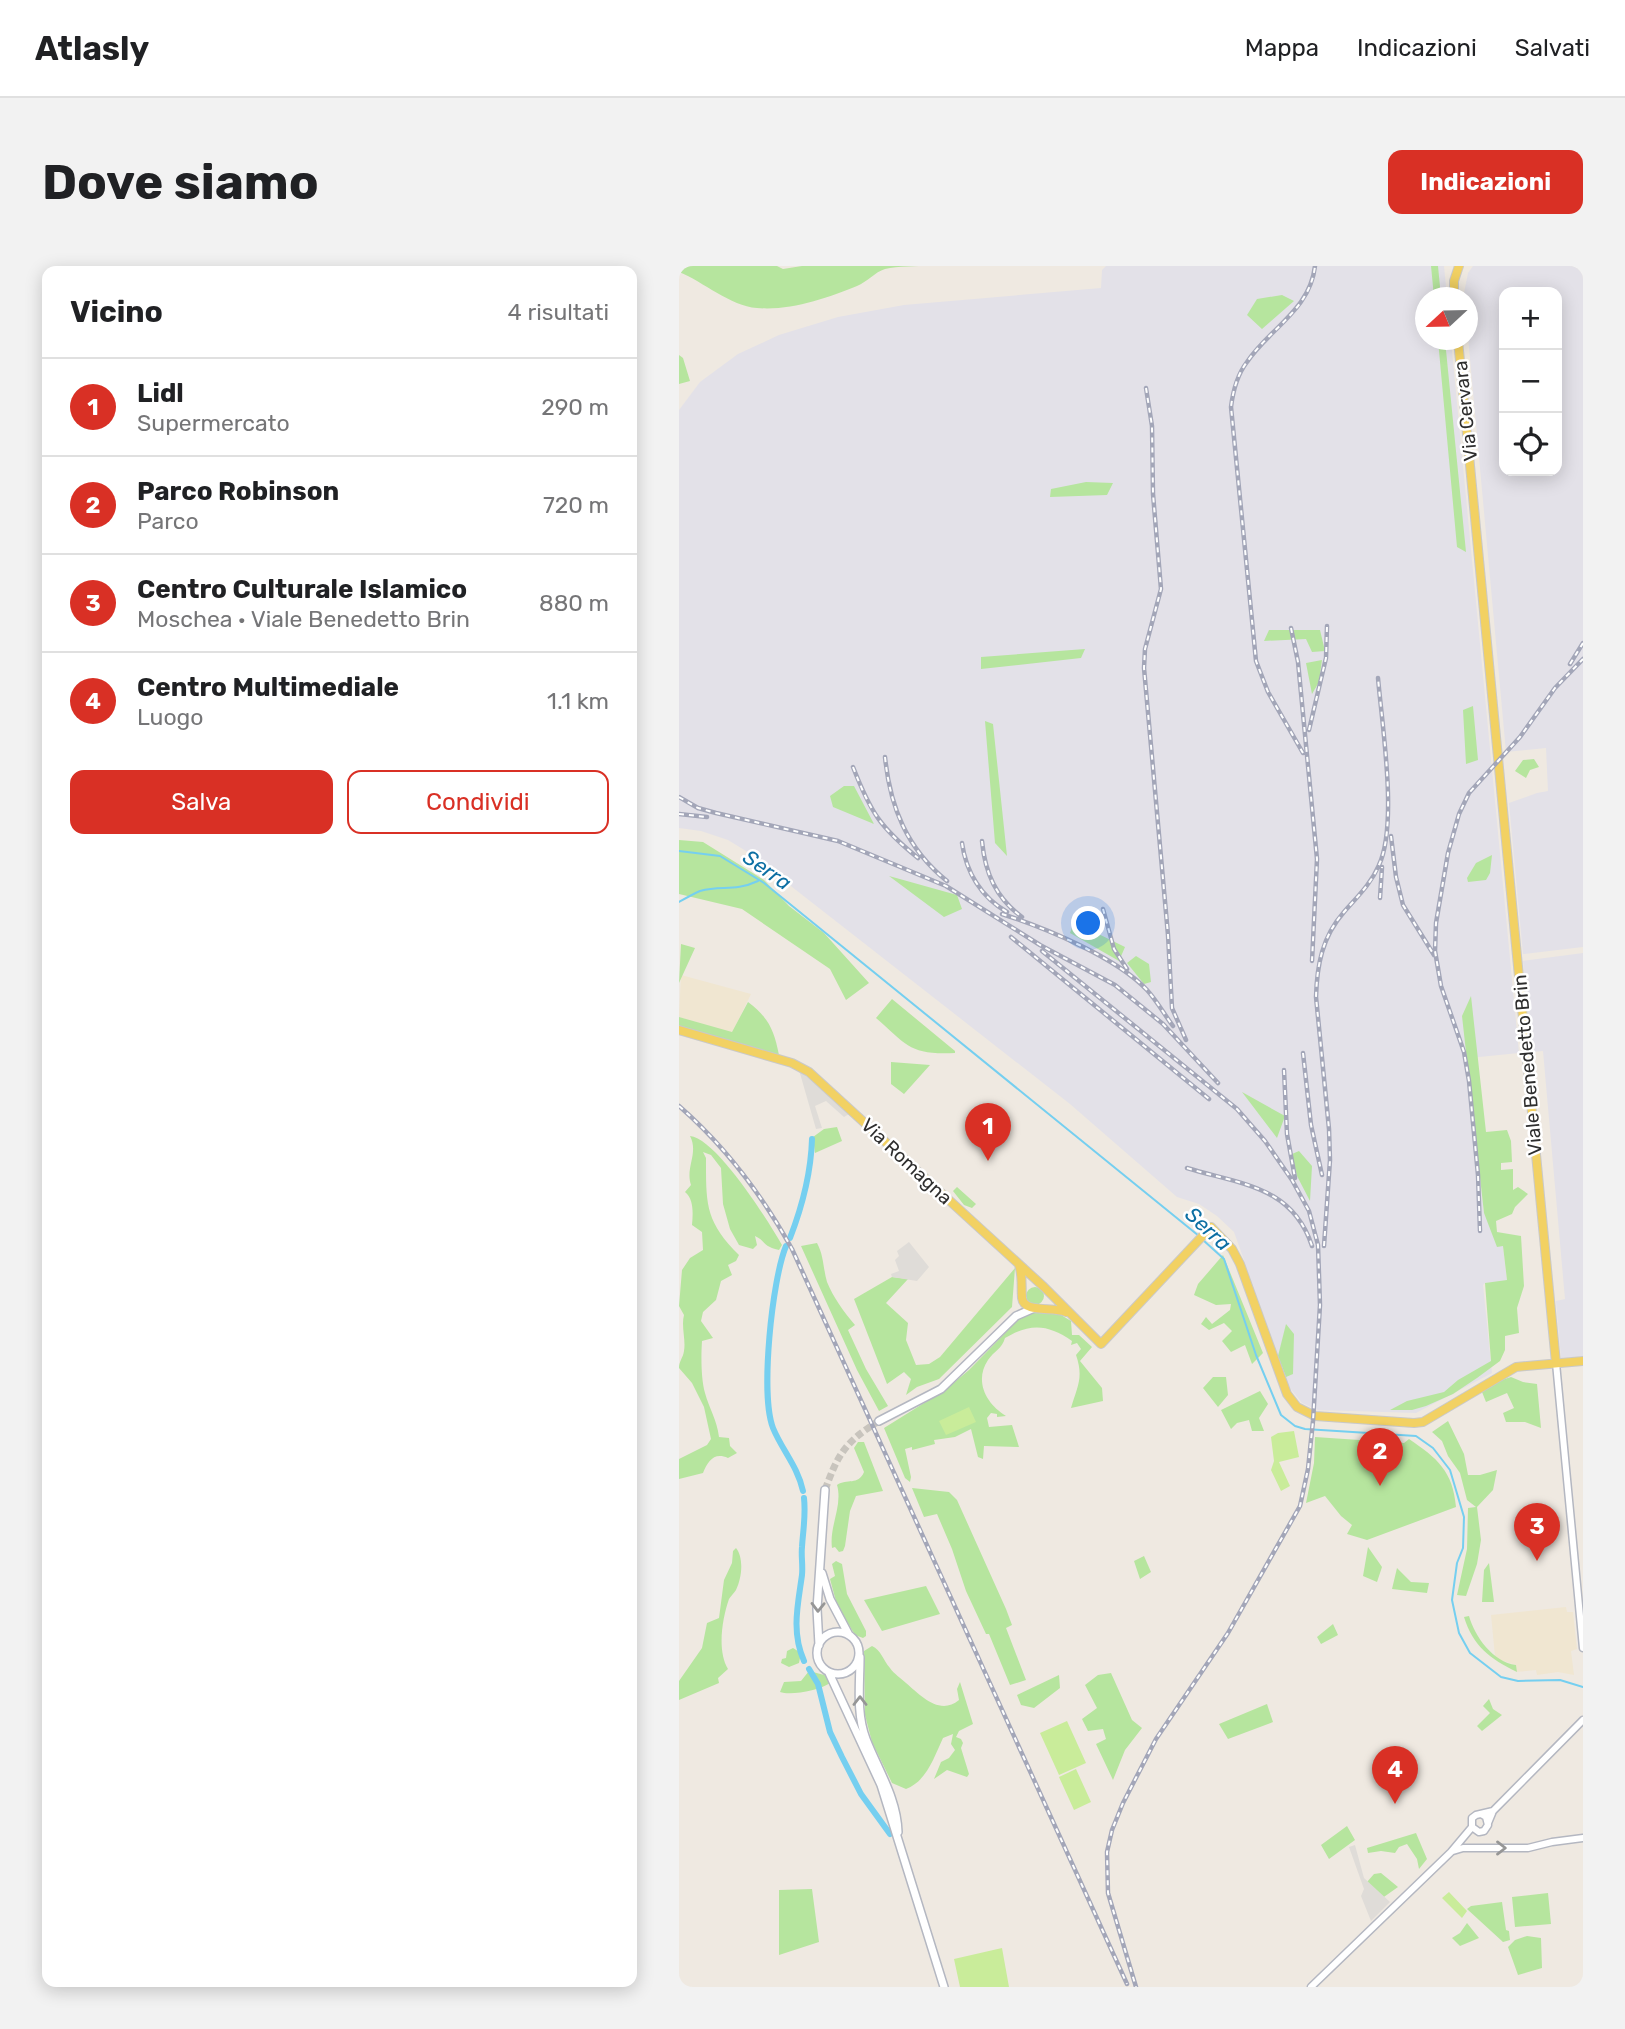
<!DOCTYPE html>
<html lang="it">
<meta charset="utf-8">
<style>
:root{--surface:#fff;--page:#f2f2f2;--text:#202124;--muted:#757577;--line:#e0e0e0;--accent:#d93025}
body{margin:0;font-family:Rubik,sans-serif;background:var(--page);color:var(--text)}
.controls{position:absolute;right:21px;top:21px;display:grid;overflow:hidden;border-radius:14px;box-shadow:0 4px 18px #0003}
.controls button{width:63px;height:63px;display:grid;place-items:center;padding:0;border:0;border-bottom:2px solid var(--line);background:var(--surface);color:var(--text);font:35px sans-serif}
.compass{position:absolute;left:736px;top:21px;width:63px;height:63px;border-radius:50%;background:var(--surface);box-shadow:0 4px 18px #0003;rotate:248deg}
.you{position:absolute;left:410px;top:658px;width:24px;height:24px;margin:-18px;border:5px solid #fff;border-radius:50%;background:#1a73e8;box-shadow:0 0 0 10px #1a73e833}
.badge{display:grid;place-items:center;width:46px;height:46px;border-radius:50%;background:var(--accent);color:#fff;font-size:23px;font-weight:700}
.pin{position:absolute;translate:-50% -58px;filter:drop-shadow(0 2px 4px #0008)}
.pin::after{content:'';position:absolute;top:37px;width:24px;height:21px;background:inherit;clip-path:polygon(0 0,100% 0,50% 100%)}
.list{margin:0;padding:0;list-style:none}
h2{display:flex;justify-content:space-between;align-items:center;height:91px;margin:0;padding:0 28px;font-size:30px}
h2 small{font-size:23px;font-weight:400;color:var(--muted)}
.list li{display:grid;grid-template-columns:46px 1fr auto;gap:21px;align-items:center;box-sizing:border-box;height:98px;padding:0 28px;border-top:2px solid var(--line)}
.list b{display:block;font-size:26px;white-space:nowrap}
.list p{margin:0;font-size:23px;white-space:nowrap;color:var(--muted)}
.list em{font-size:23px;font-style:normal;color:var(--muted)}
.actions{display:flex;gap:14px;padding:21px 28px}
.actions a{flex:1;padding:16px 0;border:2px solid var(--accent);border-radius:14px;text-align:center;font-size:24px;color:var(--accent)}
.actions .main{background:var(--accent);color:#fff}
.icon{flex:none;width:38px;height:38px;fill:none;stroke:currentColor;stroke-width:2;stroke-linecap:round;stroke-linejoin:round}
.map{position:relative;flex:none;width:904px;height:1721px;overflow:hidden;border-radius:14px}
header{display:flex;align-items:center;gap:42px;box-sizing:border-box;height:98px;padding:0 35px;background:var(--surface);border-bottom:2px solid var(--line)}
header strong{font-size:33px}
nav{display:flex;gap:38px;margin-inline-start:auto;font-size:24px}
.intro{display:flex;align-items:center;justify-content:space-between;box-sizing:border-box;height:168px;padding:0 42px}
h1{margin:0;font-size:49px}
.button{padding:18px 32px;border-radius:14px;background:var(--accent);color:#fff;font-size:24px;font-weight:700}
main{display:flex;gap:42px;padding:0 42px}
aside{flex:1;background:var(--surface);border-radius:14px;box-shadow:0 4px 18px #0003}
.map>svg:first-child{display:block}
</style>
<header>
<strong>Atlasly</strong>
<nav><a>Mappa</a><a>Indicazioni</a><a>Salvati</a></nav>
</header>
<div class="intro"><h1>Dove siamo</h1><a class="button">Indicazioni</a></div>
<main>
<aside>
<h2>Vicino<small>4 risultati</small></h2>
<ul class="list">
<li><span class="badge">1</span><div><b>Lidl</b><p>Supermercato</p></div><em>290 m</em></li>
<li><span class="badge">2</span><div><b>Parco Robinson</b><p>Parco</p></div><em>720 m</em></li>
<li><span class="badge">3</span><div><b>Centro Culturale Islamico</b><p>Moschea · Viale Benedetto Brin</p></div><em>880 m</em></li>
<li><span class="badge">4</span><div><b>Centro Multimediale</b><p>Luogo</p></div><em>1.1 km</em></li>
</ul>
<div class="actions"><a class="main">Salva</a><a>Condividi</a></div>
</aside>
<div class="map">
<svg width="904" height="1721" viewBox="0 0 904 1721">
<rect width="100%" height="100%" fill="#efe9e1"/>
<path fill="#e3e1e8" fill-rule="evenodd" d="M427 0H765L768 31 746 32V74H772L840 787 790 792 805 947 824 980 828 1015 806 1017 804 1019 813 1107 737 1147 639 1144 623 1137 611 1122 555 966 538 950 520 938 498 931 391 838 67 585 49 574 22 565 0 562V144L21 116 59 88 100 69 159 51 225 39 422 22 423 4Z
M794 0H904V681L844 688 830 537 858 527 869 525 867 482 827 486 789 71 788 32 785 31V27L789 7ZM825 26H878V205H825Z
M904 687V1090L882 1092 877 1035 886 1033 864 785 853 786 844 695Z"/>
<path fill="#f0e6d1" d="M2 709 72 728 53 767 0 751Z
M887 1341 888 1346H894L898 1383 892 1385 895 1409 879 1406 858 1409 857 1404 838 1406 837 1399 821 1394 816 1390 812 1349Z"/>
<path fill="#b6e59e" d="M0 0H98L104 3 123 0H250C237 0 219 0 206 3 196 6 188 16 178 20 149 32 111 45 78 42 51 40 25 16 0 6Z
M752 0H759L762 31H755Z
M603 29 615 35 583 63 568 49 578 33Z
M759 74H766L787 286 778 281Z
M0 89 4 92 11 115 0 118Z
M407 216 434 217 428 229 371 231 372 223Z
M590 364H641L646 385 633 386 627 373 585 375Z
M406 383 402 392 302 403V391Z
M643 394 640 416 633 428 627 397Z
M794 440 799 494 787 498 784 444Z
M306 455 314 458 328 590 316 577Z
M855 493 860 501 851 504 847 512 836 505 844 494Z
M165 520H175L195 558 154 541 151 530Z
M0 574 24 576 85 614 110 640 145 667 190 717 167 734 151 703 63 643 0 628Z
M813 589 811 607 807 614 789 616 788 612 797 597Z
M210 610 278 629 283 643 265 651Z
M395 656 446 681 440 695 391 667Z
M2 678 16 682 0 717Z
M457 690 470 698 472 716 465 718 448 697Z
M792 730 807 866 828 864 832 875 833 896 822 897V904L834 903V924L839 921 849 928 836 941 833 948 817 955 818 966 842 970 845 1020 838 1042 840 1067 826 1070V1084L821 1095 798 1112 774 1128 747 1140 733 1144H711L728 1135 765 1126 779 1114 812 1095 806 1017 828 1014 824 980 818 981 805 947 783 750Z
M213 733 276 785V787C231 789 229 780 197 752Z
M69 736C90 752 95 764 100 789L0 761V751L53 766Z
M212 796 251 799 225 828 212 818Z
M563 826 606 850 598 872Z
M158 861 163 875 136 887 134 871 145 863Z
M11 870C37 872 90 956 103 979L100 984C83 980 87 975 76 970L78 979 74 983 60 979 51 963 44 938 42 902 32 889 24 886 27 892C27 938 26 955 60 989L57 995 49 999 53 1009 42 1015 37 1034 24 1046 22 1055 34 1072 23 1075C22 1090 22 1113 26 1127 30 1142 38 1154 40 1171L50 1172 51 1180 58 1187 49 1192C35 1186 29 1195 24 1207L0 1213V1193L28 1179 32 1173 25 1141 13 1117 0 1102C0 1095 4 1092 5 1085 7 1073 2 1061 5 1049L0 1040 3 1004 11 992 24 984 23 966 13 959C14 948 15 933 6 926L12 919C6 902 20 887 11 870Z
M620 885 633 900 631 935 618 910 613 888Z
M278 921 297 938 293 942 285 939 274 925Z
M138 977C145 990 144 1002 148 1016 154 1031 165 1046 176 1059L169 1064 187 1103 209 1140 200 1145 178 1104 122 980Z
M544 989 584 1087 573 1098 566 1079 552 1086 543 1075 553 1065 545 1057 530 1064 522 1058 527 1051 533 1058 551 1044 552 1038 537 1039 515 1029 519 1018Z
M336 1002 333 1041 260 1113 238 1121 227 1129 232 1113 225 1106 208 1118 175 1033 213 1011 229 1013 207 1037 229 1057 227 1074 237 1099 250 1098 261 1091Z
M347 1030a9 9 0 1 1 18 0a9 9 0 1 1-18 0Z
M360 1046H377L392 1055 393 1069H400L413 1081 401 1095 423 1122 424 1135 392 1142C398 1121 405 1112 397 1089L402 1083 398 1077 392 1079 393 1075C369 1058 351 1057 326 1072 323 1083 315 1085 309 1094 295 1115 307 1138 327 1150L318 1151V1148L312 1147 308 1152 310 1161 333 1159 340 1181 305 1180 304 1193 299 1191 292 1163 276 1171 255 1174 256 1178 233 1184V1181L226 1183 232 1211 231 1216 226 1212 205 1162 266 1124 290 1104 344 1049Z
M607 1058 615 1068 614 1108 607 1111 599 1090Z
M534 1111H547L549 1129 539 1141 524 1122Z
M832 1111 844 1116 858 1118 862 1162 846 1156H827L824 1147 835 1142 828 1127 807 1136 801 1121Z
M581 1125 589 1138 580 1152 585 1165H573L570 1154 558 1157 552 1163 542 1144Z
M769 1155 785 1188 789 1209H801L818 1204 814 1224 798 1241 802 1274 798 1298 787 1330 778 1329 788 1283 789 1242 797 1241 788 1234 781 1207 769 1190 763 1175 753 1166Z
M636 1171 725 1177 730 1173C758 1192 774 1205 777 1241L688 1274 668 1268 673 1259 662 1250 646 1230 627 1237 635 1197Z
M179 1176H185L204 1225 177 1230 171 1245 166 1280 164 1285 160 1286 156 1281 153 1282C150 1260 164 1240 158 1219 168 1212 179 1220 185 1206L175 1182Z
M233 1222 270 1226 278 1234 327 1343 333 1359 327 1362 347 1414 331 1419 310 1368H307L287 1325 273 1283 258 1248 245 1251Z
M689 1281 703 1301 698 1316 684 1310Z
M57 1282C65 1292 63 1312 57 1324 55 1327 52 1330 50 1333 43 1353 38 1385 49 1403L39 1412 40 1417 0 1434V1415L23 1382 28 1357 40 1352 45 1314 53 1297 54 1285Z
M465 1290 472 1306 461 1313 455 1295Z
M157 1295 163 1298 168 1328 187 1365V1370L184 1372 176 1369 158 1339 151 1313 156 1310 153 1298Z
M810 1297 815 1336H803L805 1304Z
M718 1302 732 1316 750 1317 748 1327 713 1323Z
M247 1320 261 1348 203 1365 185 1334Z
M790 1350C796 1371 814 1396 837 1399L838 1406C811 1393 794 1380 785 1351Z
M654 1358 659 1369 642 1378 638 1371Z
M193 1380C202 1384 204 1394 211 1402 215 1408 222 1412 227 1417 242 1430 261 1450 280 1434L278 1423 281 1416 294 1458 280 1465 277 1471 282 1473 284 1477 282 1482 290 1508 288 1511 268 1504 255 1513 262 1496 270 1492 276 1484 272 1478 274 1468 264 1472C255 1491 248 1515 227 1523L213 1517 193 1476 186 1449 185 1385Z
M114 1382 122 1387 120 1397 110 1401 102 1397 103 1393 107 1392 108 1385Z
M130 1405 149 1410 151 1417C141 1424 112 1430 101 1426L105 1416 122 1415Z
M432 1407 453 1454 463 1462 446 1484 434 1514 417 1478 427 1473 424 1463 409 1465 403 1453 418 1442 406 1419 419 1409Z
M380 1409 381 1422 355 1442 342 1439 338 1429Z
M810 1433 814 1443 823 1449 803 1465 798 1460 811 1447 804 1440Z
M588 1438 594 1456 549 1473 540 1458Z
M711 1494 727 1519 713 1523 702 1502Z
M668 1560 676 1574 650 1593 642 1579Z
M737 1567 748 1593 740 1603 738 1593 728 1578 720 1581 716 1587 702 1585 689 1587 688 1582Z
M702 1607 719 1621 702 1633 688 1616 695 1608Z
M133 1623 140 1676 100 1689V1624Z
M869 1627 872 1658 836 1661 833 1631Z
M823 1636 827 1664 830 1665 831 1674 824 1676 788 1643 792 1640Z
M788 1657 800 1672 781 1680 773 1672 781 1667Z
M848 1670 862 1672 863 1702 839 1709 829 1681 836 1674Z"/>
<path fill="#c9ec9a" d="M290 1141 297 1156 267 1169 260 1155Z
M615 1165 620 1191 600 1196 611 1220 602 1225 592 1204 595 1195 592 1171 599 1167Z
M388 1455 407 1497 380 1509 361 1467Z
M397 1503 412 1536 395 1544 380 1511Z
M770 1626 788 1645 783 1652 763 1632Z
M323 1682 330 1721H281L275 1693Z"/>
<path fill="#dfdcd8" d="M120 804 170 848 165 851 147 835 136 840 143 862 137 863Z
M230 976 250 1001 238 1015 213 1011 212 1008 220 1005 216 994 220 990 218 985Z
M676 1579 685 1612 711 1636 692 1655 682 1630 685 1623 670 1581Z"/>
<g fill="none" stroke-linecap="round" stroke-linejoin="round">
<path stroke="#75cff0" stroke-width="2" d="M0 585 41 590 85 617 520 970
M0 636C7 632 14 628 21 625 43 619 55 626 79 615
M524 974 545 993 577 1089 602 1149 616 1160 626 1163 737 1170 754 1182 771 1204 785 1251 784 1282 778 1297 773 1334 780 1367 791 1387 822 1411 839 1415 881 1414 904 1421"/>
<path stroke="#75cff0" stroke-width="6" d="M111 972C123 941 132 906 133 873
M107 980C93 1014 81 1129 94 1162 103 1184 119 1201 124 1225
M125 1395C112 1366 119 1338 123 1309 124 1299 122 1290 123 1281 124 1264 127 1250 125 1232
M130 1403 139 1418 151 1466 163 1491 182 1528 211 1568"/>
<path stroke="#c8c4bd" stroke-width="7" stroke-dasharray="7 3.5" stroke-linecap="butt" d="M146 1224C159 1188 166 1176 200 1155"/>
<g stroke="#b4b7c1" stroke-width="9">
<path id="tertiary" d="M877 1097 904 1382
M802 1548 807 1551 809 1559 805 1565 800 1566 793 1561V1552L797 1549 814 1545
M809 1557 814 1545 904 1454
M774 1585 784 1582H849L873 1576 904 1572
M632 1721 772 1586 793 1561"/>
</g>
<g stroke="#b4b7c1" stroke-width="10">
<path id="secondary" d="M200 1155 262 1123 337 1050 353 1043
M143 1307 151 1333 170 1369
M138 1387a21 21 0 1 1 42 0a21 21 0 1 1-42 0Z
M140 1379 138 1343 146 1224
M181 1391C181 1418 177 1447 187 1473 199 1504 218 1532 219 1566
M150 1407 202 1519 265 1721"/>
</g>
<g stroke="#c9c9c9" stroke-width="10">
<path id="primary" d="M775 32V15L780 0
M779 74 877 1097
M0 764 113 797 130 806 365 1021 422 1078 532 961 553 983 561 998 608 1128 618 1141 636 1150 735 1157 744 1156 837 1101 904 1095
M340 999C344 1010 342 1020 343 1032 345 1048 374 1040 387 1046"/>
</g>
<use href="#tertiary" stroke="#fff" stroke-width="6"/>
<use href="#secondary" stroke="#fff" stroke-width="7"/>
<use href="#primary" stroke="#f2d163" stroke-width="8"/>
<g stroke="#a3a6b8" stroke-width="4.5">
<path id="rail" d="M467 122 473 160 474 228 482 323 466 383 465 402 489 669 493 742 507 774
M612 362 619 396 638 593 633 695
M891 398 904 377
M630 464 647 392 648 360
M624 487 589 426 577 395 552 141C554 125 558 109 568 96 591 62 631 44 636 0
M206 491C211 541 228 583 268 615
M174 501C192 547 201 561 239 592
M0 531 19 542 37 547 159 575 267 620 361 679 436 719 484 758 539 817
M0 548 28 551
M712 570 717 611 724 639 755 689
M303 575C306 607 317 632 343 651
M283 577C287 606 302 631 328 646
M701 632 703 601
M424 643 435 683 448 703
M323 648C366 662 437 691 468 724 478 735 485 748 494 760
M332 671 530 833
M363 685 558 843 586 875 613 914 630 945 639 979 641 1039 634 1155 629 1203 621 1240 549 1367 477 1473 444 1537 433 1564 428 1586 429 1627 457 1721
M624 787 632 859 643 909
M605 804 608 868 616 912
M0 840C47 881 83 929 113 983L448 1718
M508 902C559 918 613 919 633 980
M801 965 799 909 790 815 785 786 762 720 756 685 757 657 769 587 780 548 790 527 841 471 876 422 904 393
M645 980 651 894 650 863 637 731C638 699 643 671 665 646 678 631 692 618 700 599 719 558 703 459 699 412"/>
</g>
<use href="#rail" stroke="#fff" stroke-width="2" stroke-dasharray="5" stroke-linecap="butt"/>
</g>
<defs><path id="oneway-chevron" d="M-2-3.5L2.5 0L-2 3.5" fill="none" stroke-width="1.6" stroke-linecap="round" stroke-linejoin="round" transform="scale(1.75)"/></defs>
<g stroke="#969696">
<use href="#oneway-chevron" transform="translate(139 1341) rotate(91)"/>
<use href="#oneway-chevron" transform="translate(181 1435) rotate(-90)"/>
<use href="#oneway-chevron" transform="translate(822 1582)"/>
</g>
<g text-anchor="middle" stroke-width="5" stroke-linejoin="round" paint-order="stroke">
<g font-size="19" fill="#2e2e2e" stroke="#fff">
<text transform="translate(786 145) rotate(-96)" y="7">Via Cervara</text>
<text transform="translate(848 799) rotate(-95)" y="7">Viale Benedetto Brin</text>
<text transform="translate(228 895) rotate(43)" y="7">Via Romagna</text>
</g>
<g font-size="21" font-style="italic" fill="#0d6fa3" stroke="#fff">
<text transform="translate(88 604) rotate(35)" y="7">Serra</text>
<text transform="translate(529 963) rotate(43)" y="7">Serra</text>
</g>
</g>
</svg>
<div class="controls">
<button>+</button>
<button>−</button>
<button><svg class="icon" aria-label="locate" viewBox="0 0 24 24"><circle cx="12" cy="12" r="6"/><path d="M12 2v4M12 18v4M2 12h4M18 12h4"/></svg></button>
</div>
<svg class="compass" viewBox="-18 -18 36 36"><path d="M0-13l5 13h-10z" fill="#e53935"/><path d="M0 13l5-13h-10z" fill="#757577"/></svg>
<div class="you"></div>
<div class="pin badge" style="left:309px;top:895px">1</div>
<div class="pin badge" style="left:701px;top:1220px">2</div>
<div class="pin badge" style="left:858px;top:1295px">3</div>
<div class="pin badge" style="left:716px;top:1538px">4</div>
</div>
</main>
